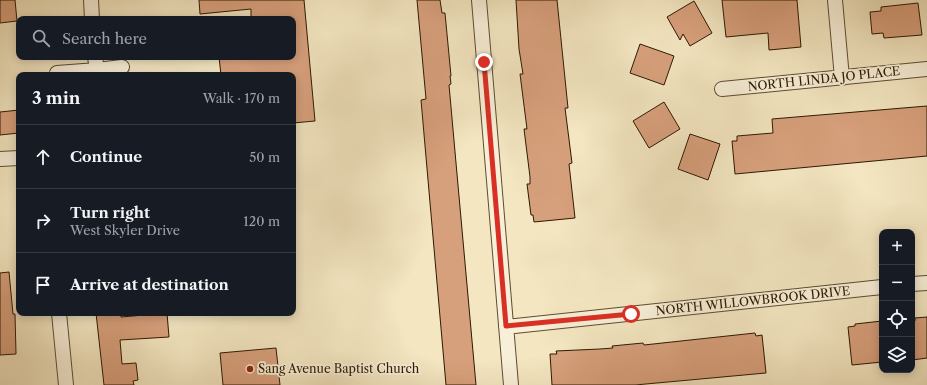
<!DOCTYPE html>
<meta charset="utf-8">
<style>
:root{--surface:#171b24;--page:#242831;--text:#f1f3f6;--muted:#9ea1a6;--line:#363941}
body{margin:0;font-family:"Libre Caslon Text",serif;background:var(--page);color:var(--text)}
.controls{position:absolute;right:12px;bottom:12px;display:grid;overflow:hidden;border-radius:8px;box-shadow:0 2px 10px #0003}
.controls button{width:36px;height:36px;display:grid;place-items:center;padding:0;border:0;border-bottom:1px solid var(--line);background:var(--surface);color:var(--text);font:20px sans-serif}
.stop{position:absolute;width:12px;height:12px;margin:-9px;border:3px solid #d93025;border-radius:50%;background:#fff}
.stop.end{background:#d93025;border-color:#fff;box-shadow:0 1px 4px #0008}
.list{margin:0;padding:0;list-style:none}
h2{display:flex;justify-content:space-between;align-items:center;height:52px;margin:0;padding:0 16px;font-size:17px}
h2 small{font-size:13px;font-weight:400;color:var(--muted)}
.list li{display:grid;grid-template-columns:26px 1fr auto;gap:12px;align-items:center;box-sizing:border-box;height:64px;padding:0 16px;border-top:1px solid var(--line)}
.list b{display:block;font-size:15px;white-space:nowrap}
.list p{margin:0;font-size:13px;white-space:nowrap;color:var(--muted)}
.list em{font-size:13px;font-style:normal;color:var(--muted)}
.icon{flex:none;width:22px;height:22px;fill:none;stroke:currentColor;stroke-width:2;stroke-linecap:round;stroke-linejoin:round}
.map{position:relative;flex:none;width:927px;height:385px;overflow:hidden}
.search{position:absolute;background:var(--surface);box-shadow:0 2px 10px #0003;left:16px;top:16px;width:280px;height:44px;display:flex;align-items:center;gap:10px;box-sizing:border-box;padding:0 14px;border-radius:8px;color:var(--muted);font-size:15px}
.panel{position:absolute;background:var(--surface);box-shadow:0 2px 10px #0003;left:16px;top:72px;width:280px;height:244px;border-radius:8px}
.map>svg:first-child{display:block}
</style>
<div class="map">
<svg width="927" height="385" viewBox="0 0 927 385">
<rect width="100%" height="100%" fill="#f3e6c1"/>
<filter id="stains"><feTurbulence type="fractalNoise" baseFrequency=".005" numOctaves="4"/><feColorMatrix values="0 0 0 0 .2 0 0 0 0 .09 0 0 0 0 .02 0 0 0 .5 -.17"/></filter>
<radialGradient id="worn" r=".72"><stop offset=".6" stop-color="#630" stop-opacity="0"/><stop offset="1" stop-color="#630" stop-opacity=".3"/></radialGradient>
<path fill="#d7a07c" stroke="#2d1900" d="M0 0H15L17 21 0 23Z
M199 0H304L315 121 293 123V75H221L219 57H293V19H251V9L200 14Z
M417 0H440L442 13H445L451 76H450L451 84 449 85 476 385H446L421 100 426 99Z
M516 0H557L568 108H565L572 163 569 164 575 218 534 222 533 215H531L527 184H530V177L524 129H527L520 74H523L519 49Z
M722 0H797L801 47 769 50 768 33 726 37Z
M694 1 712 33 690 46 683 34 680 40 667 17Z
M918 3 922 35 884 38 883 33 872 34 870 12 881 11V7Z
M640 44 674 56 664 85 630 73Z
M664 102 680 129 649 148 633 121Z
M927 106V156L735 174 732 141H737V136L773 133 772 119Z
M19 110V133L0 135V112Z
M690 134 720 144 708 180 678 169Z
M9 272 13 314H15L16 354 0 355V273Z
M96 313H121V317L167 313 169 337 120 340 122 364 136 363 138 380 133 381 134 385H104Z
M927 317V358L912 360V321H915V318Z
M882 321V362L852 365 848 327 855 326V324Z
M755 333 756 336 762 335 766 373 635 385H552L550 354H557L556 351 600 349 613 348 612 346 643 343 644 345Z
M276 348 280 385H223L220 353Z"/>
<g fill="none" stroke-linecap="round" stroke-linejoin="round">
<g stroke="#5e4c30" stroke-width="16">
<path id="street" d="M91 0 92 19
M479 0 511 385
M835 0 842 78
M97 70 122 67
M57 73 97 70 95 57
M722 89 927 69
M0 159 19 158
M912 284 927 283
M59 313 66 385
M506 327 882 287"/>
</g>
<use href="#street" stroke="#f7efd7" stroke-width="14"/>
</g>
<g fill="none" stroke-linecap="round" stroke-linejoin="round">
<path stroke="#d93025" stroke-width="5" d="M484 62 506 326 631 314"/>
</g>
<circle fill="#8f2418" stroke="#f7efd7" stroke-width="1.5" cx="250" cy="369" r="4"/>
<g text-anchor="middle" stroke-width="3.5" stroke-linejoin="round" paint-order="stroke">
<g font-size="12" fill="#2d1900" stroke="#f7efd7">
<text transform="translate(824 79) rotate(-6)" y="4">NORTH LINDA JO PLACE</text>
<text transform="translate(753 301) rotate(-6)" y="4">NORTH WILLOWBROOK DRIVE</text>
</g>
<g font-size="12" fill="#2d1900" stroke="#f7efd7" text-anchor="start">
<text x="258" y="373">Sang Avenue Baptist Church</text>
</g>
</g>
<rect width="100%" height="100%" filter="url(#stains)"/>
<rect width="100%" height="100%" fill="url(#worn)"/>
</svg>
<div class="controls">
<button>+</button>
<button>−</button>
<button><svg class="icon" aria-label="locate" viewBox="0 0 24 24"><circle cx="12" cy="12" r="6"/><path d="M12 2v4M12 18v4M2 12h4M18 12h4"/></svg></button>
<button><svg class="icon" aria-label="layers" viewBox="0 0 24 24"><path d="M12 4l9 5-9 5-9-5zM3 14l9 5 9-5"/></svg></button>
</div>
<div class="stop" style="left:631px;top:314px"></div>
<div class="stop end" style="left:484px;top:62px"></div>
<div class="search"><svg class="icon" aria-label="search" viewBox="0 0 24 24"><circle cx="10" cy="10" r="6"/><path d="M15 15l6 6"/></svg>Search here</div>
<section class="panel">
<h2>3 min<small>Walk · 170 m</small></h2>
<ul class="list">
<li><svg class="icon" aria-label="ahead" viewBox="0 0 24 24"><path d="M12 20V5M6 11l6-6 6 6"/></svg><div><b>Continue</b></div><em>50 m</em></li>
<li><svg class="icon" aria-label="right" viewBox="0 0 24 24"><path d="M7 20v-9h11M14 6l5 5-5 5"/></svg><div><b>Turn right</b><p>West Skyler Drive</p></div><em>120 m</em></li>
<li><svg class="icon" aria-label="arrive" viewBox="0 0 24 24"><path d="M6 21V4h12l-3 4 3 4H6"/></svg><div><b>Arrive at destination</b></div></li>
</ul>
</section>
</div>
